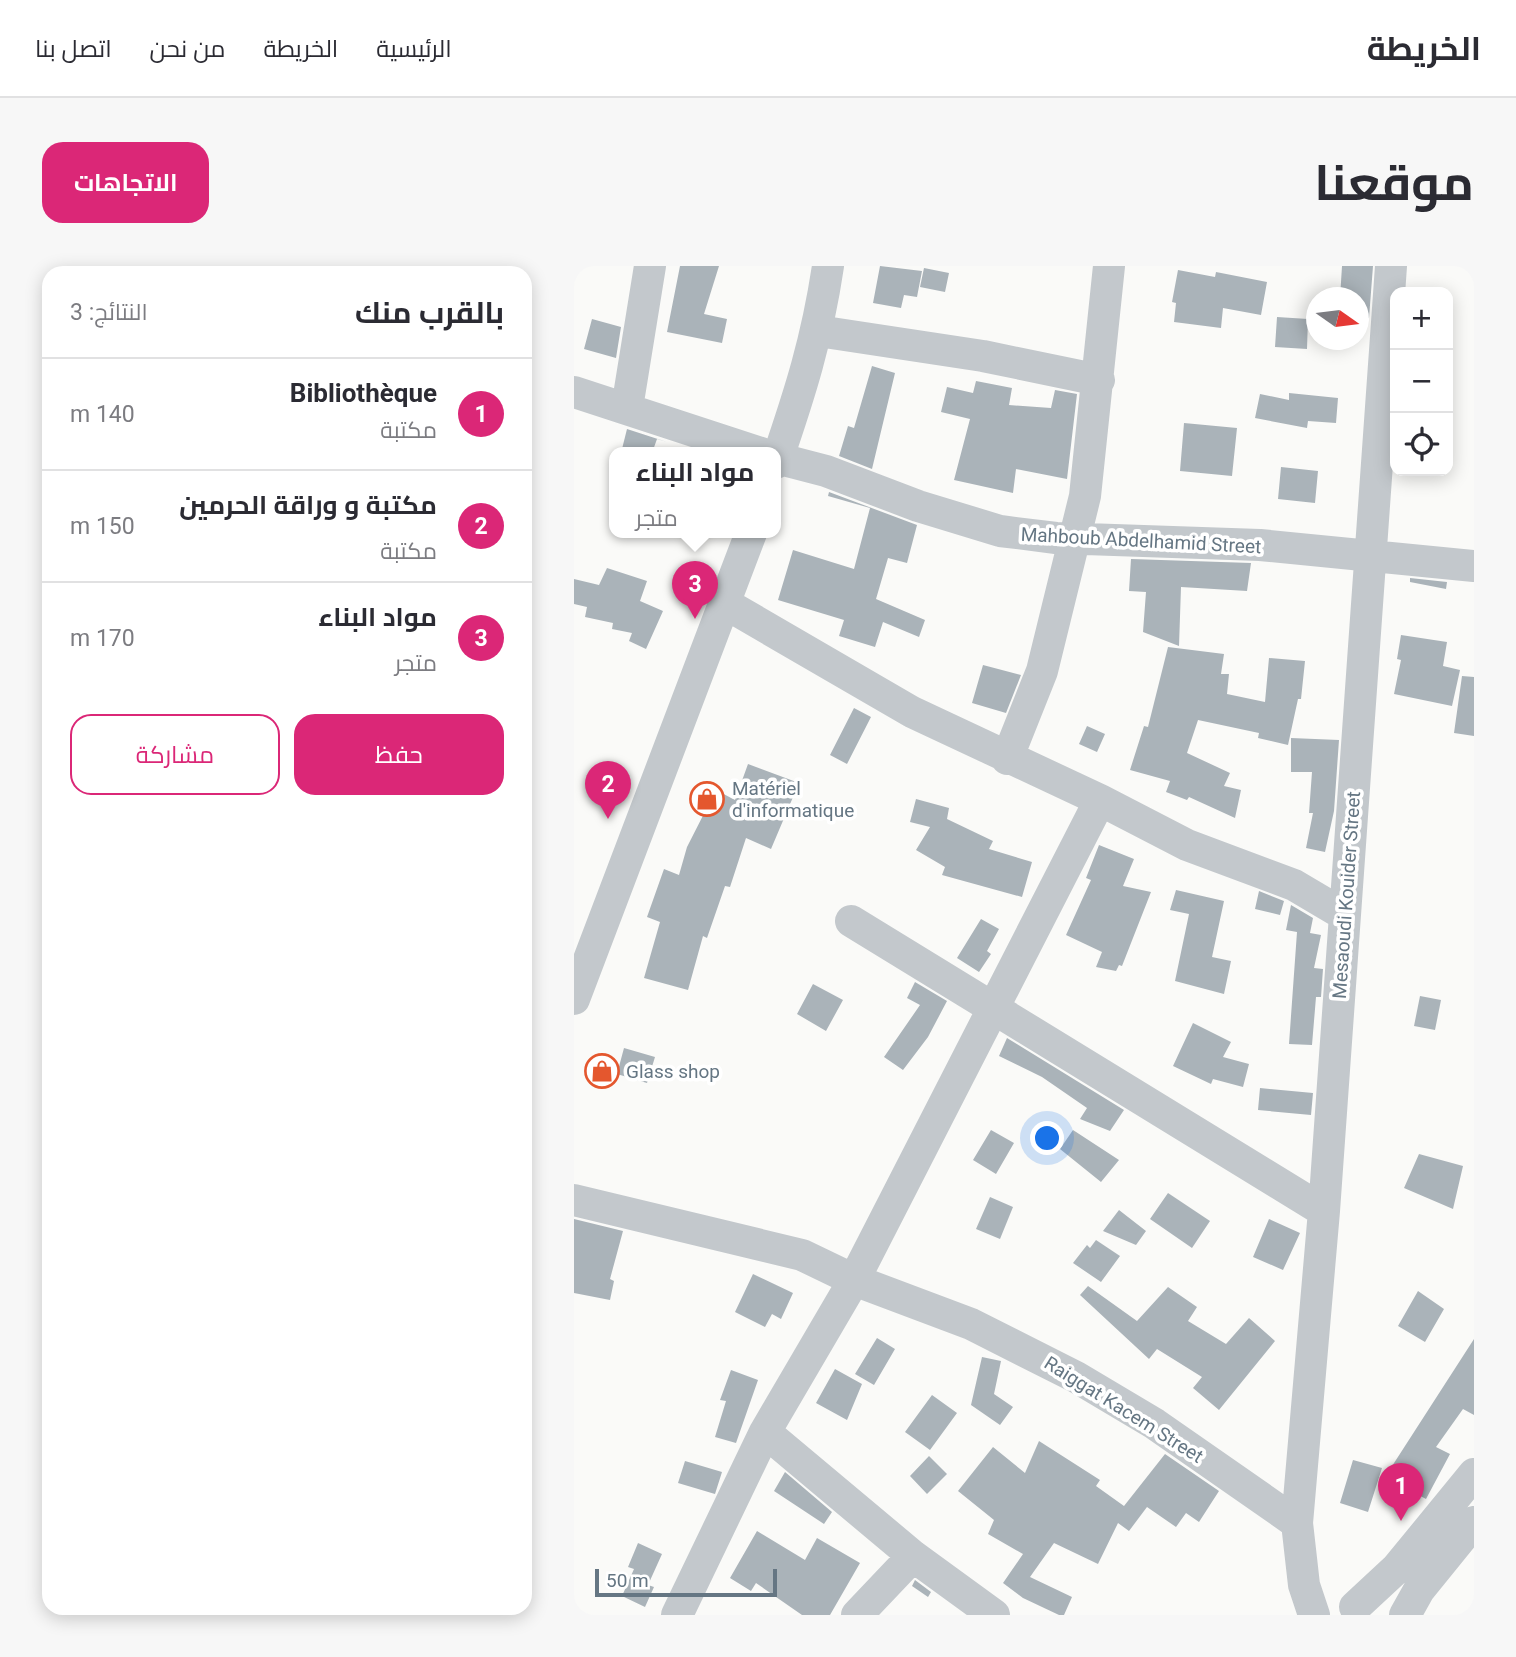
<!DOCTYPE html>
<html lang="ar">
<meta charset="utf-8">
<style>
:root{--surface:#fff;--page:#f7f7f7;--text:#2b2b33;--muted:#7c7c81;--line:#e1e1e2;--accent:#db2777}
body{margin:0;font-family:Roboto,Cairo,sans-serif;background:var(--page);color:var(--text);direction:rtl}
.controls{position:absolute;right:21px;top:21px;display:grid;overflow:hidden;border-radius:14px;box-shadow:0 4px 18px #0003}
.controls button{width:63px;height:63px;display:grid;place-items:center;padding:0;border:0;border-bottom:2px solid var(--line);background:var(--surface);color:var(--text);font:35px sans-serif}
.compass{position:absolute;left:732px;top:21px;width:63px;height:63px;border-radius:50%;background:var(--surface);box-shadow:0 4px 18px #0003;rotate:104deg}
.scale{position:absolute;left:21px;bottom:18px;width:182px;box-sizing:border-box;padding-left:7px;border:4px solid #657683;border-top:0;font-size:19px;line-height:24px;white-space:nowrap;color:#657683;-webkit-text-stroke:5px #fff;paint-order:stroke}
.you{position:absolute;left:474px;top:873px;width:24px;height:24px;margin:-18px;border:5px solid #fff;border-radius:50%;background:#1a73e8;box-shadow:0 0 0 10px #1a73e833}
.badge{display:grid;place-items:center;width:46px;height:46px;border-radius:50%;background:var(--accent);color:#fff;font-size:23px;font-weight:700}
.pin{position:absolute;translate:-50% -58px;filter:drop-shadow(0 2px 4px #0008)}
.pin::after{content:'';position:absolute;top:37px;width:24px;height:21px;background:inherit;clip-path:polygon(0 0,100% 0,50% 100%)}
.popup{position:absolute;left:35px;top:181px;width:172px;height:91px;box-sizing:border-box;display:grid;place-content:center;border-radius:14px;background:var(--surface);filter:drop-shadow(0 2px 5px #0005);font-size:23px;white-space:nowrap;color:var(--muted)}
.popup b{font-size:26px;color:var(--text)}
.popup::after{content:'';position:absolute;left:50%;top:100%;margin-left:-14px;border:14px solid transparent;border-top-color:var(--surface)}
.list{margin:0;padding:0;list-style:none}
h2{display:flex;justify-content:space-between;align-items:center;height:91px;margin:0;padding:0 28px;font-size:30px}
h2 small{font-size:23px;font-weight:400;color:var(--muted)}
.list li{display:grid;grid-template-columns:46px 1fr auto;gap:21px;align-items:center;box-sizing:border-box;height:112px;padding:0 28px;border-top:2px solid var(--line)}
.list b{display:block;font-size:26px;white-space:nowrap}
.list p{margin:0;font-size:23px;white-space:nowrap;color:var(--muted)}
.list em{font-size:23px;font-style:normal;color:var(--muted)}
.actions{display:flex;gap:14px;padding:21px 28px}
.actions a{flex:1;padding:16px 0;border:2px solid var(--accent);border-radius:21px;text-align:center;font-size:24px;color:var(--accent)}
.actions .main{background:var(--accent);color:#fff}
.icon{flex:none;width:38px;height:38px;fill:none;stroke:currentColor;stroke-width:2;stroke-linecap:round;stroke-linejoin:round}
.map{position:relative;flex:none;width:900px;height:1349px;overflow:hidden;direction:ltr;border-radius:21px}
header{display:flex;align-items:center;gap:42px;box-sizing:border-box;height:98px;padding:0 35px;background:var(--surface);border-bottom:2px solid var(--line)}
header strong{font-size:33px}
nav{display:flex;gap:38px;margin-inline-start:auto;font-size:24px}
.intro{display:flex;align-items:center;justify-content:space-between;box-sizing:border-box;height:168px;padding:0 42px}
h1{margin:0;font-size:49px}
.button{padding:18px 32px;border-radius:21px;background:var(--accent);color:#fff;font-size:24px;font-weight:700}
main{display:flex;gap:42px;padding:0 42px}
aside{flex:1;background:var(--surface);border-radius:21px;box-shadow:0 4px 18px #0003}
.map>svg:first-child{display:block}
</style>
<header>
<strong>الخريطة</strong>
<nav><a>الرئيسية</a><a>الخريطة</a><a>من نحن</a><a>اتصل بنا</a></nav>
</header>
<div class="intro"><h1>موقعنا</h1><a class="button">الاتجاهات</a></div>
<main>
<div class="map">
<svg width="900" height="1349" viewBox="0 0 900 1349">
<rect width="100%" height="100%" fill="#fafaf8"/>
<path fill="#aab3b9" d="M106 0H145L130 48 153 53 148 77 93 66Z
M306 0 348 5 343 31 330 29 327 42 299 37Z
M768 0H799L795 52H785V32H766Z
M350 2 375 7 371 26 346 21Z
M604 4 641 11 642 6 693 16 687 49 649 42 647 62 600 56 602 37 598 36Z
M703 51 734 53 733 83 701 81Z
M18 53 47 61 42 92 10 83Z
M298 100 321 107 298 203 265 190 274 160 280 162Z
M402 115 438 122 435 139 477 142 481 124 503 128 493 213 442 203 439 227 380 214 396 153 367 146 373 121 399 127Z
M715 127 764 132 762 157 734 155 733 162 681 152 686 128 715 134Z
M610 157 663 162 658 210 606 205Z
M53 163 93 176 83 173 78 187H47Z
M707 201 744 205 741 237 704 233Z
M255 226 343 259 333 297 314 292 302 333 351 354 345 371 309 356 301 381 265 370 270 354 204 334 219 284 280 303 296 242 254 230Z
M557 293 677 297 673 325 607 321 605 380 569 366 572 326 555 325Z
M33 302 73 315 66 335 89 345 72 383 55 375 58 367 38 363 39 357 11 351 13 341 0 338V313L25 319Z
M836 312 873 316 872 323 836 316Z
M827 369 873 376 869 400 886 404 878 440 820 428 827 394 823 393Z
M594 381 650 388 647 408H655L653 428 691 436 695 392 731 395 727 433H724L714 479 684 472 685 467 624 454 613 487 656 507 650 520 667 524 661 552 615 531 613 534 592 526 596 515 556 504 570 460 574 461Z
M409 399 447 409 432 447 398 437Z
M888 410 900 411V470L880 467Z
M280 442 297 451 273 498 256 489Z
M513 460 531 468 523 486 505 478Z
M717 472 765 474 760 545 751 586 732 582 739 547H735L738 506H717Z
M174 498 225 517 197 583 172 572 156 621 151 620 133 672 129 670 114 724 70 712 86 656 73 651 90 603 105 609 113 581 142 524 161 534Z
M342 533 375 542 373 553 419 575 415 583 458 596 448 631 368 609 371 601 342 584 356 561 336 556Z
M525 579 560 593 549 620 577 626 548 700 545 699 542 705 522 701 528 686 492 669 517 614 512 612Z
M602 624 650 635 638 691 657 695 650 728 601 715 615 648 596 644Z
M685 625 710 635 706 649 681 643Z
M717 639 739 652 736 667 747 669 740 702 749 703 747 731H742L738 779 715 778 723 666 712 664Z
M407 653 425 663 413 685 417 688 405 706 383 692Z
M341 716 373 735 354 771 329 804 310 791 346 739 333 732Z
M239 718 269 734 252 765 223 748Z
M846 730 867 734 861 764 840 760Z
M619 757 657 776 649 791 675 798 669 821 639 813 637 818 599 800Z
M433 772 550 844 536 865 506 853 513 842 468 811 425 790Z
M50 782 81 791 73 817 43 808Z
M686 822 739 827 737 849 684 844Z
M417 864 440 877 422 908 399 894Z
M499 864 545 894 527 916 486 883Z
M845 888 889 900 879 943 830 922Z
M594 927 636 955 618 982 576 953Z
M416 931 439 941 426 973 402 963Z
M545 944 572 965 562 979 529 965Z
M0 953 49 965 36 1013 40 1015 36 1034 0 1027Z
M695 953 726 967 709 1004 679 991Z
M522 974 546 990 527 1016 499 997 513 979 516 982Z
M179 1008 219 1027 207 1053 198 1048 191 1061 161 1046Z
M514 1020 563 1055 594 1021 623 1041 614 1055 652 1078 675 1052 701 1075 645 1144 619 1122 628 1111 583 1083 575 1093 506 1029Z
M844 1025 870 1043 851 1076 824 1060Z
M303 1072 321 1083 300 1119 281 1108Z
M900 1073V1149L889 1143 862 1181 876 1188 852 1233 811 1211Z
M408 1091 427 1095 420 1128 439 1141 426 1159 397 1139Z
M261 1103 288 1118 273 1154 242 1137Z
M157 1104 184 1114 162 1177 141 1171 152 1135 146 1134Z
M358 1129 383 1147 356 1184 331 1166Z
M465 1175 526 1214 522 1220 550 1240 591 1188 645 1225 625 1256 612 1247 602 1261 573 1241 555 1265 544 1257 524 1298 480 1277 456 1311 498 1331 490 1349H485L449 1332 429 1317 449 1288 414 1268 420 1254 384 1225 419 1181 451 1207Z
M355 1190 373 1208 353 1228 336 1210Z
M779 1194 808 1202 794 1246 766 1237Z
M111 1195 148 1206 141 1228 104 1217Z
M211 1206 258 1246 250 1258 200 1225Z
M183 1265 231 1294 243 1272 286 1297 256 1349H228L182 1317 177 1325 156 1312Z
M64 1277 88 1288 74 1319 80 1321 71 1341 48 1330 60 1303 54 1301Z
M341 1314 357 1326 354 1331 338 1320Z"/>
<g fill="none" stroke-linecap="round" stroke-linejoin="round">
<path stroke="#c3c8cc" stroke-width="32" d="M244 65 409 90 525 114
M0 126 187 187
M53 142 76 0
M202 192 252 205 344 240 426 265 482 272 686 279 900 300
M202 197C226 127 243 74 254 0
M152 338 338 446 526 534 613 579 720 619 769 648
M433 493 468 405 511 230 535 0
M277 655 750 945
M0 733 177 267
M0 934 228 989 280 1014 397 1058 502 1111 581 1158 723 1257
M191 1166 339 1290 420 1349
M781 1341 823 1302 900 1208
M103 1349 191 1166 280 1014 526 534
M283 1349 339 1290
M740 1349 730 1319 723 1257 750 945 817 0
M831 1349 845 1324 900 1256"/>
</g>
<defs>
<g id="shop-ring" transform="scale(1.75)"><circle r="9.5" fill="#fff" stroke="#e4572e" stroke-width="1.5"/><path d="M-5-2.5h2.3a2.7 3.5 0 0 1 5.4 0H5L5.5 6h-11ZM-1.5-2.5h3a1.5 2.3 0 0 0-3 0Z" fill="#e4572e"/></g>
</defs>
<g fill-rule="evenodd">
<use href="#shop-ring" x="133" y="533"/>
<use href="#shop-ring" x="28" y="805"/>
</g>
<g text-anchor="middle" stroke-width="7" stroke-linejoin="round" paint-order="stroke">
<g font-size="19" fill="#657683" stroke="#fff">
<text transform="translate(567 274) rotate(3)" y="7">Mahboub Abdelhamid Street</text>
<text transform="translate(772 629) rotate(-86)" y="7">Mesaoudi Kouider Street</text>
<text transform="translate(550 1143) rotate(32)" y="7">Raiggat Kacem Street</text>
</g>
<g font-size="19" fill="#657683" stroke="#fff" text-anchor="start">
<text x="158" y="529">Matériel<tspan x="158" dy="22">d'informatique</tspan></text>
<text x="52" y="812">Glass shop</text>
</g>
</g>
</svg>
<div class="controls">
<button>+</button>
<button>−</button>
<button><svg class="icon" aria-label="locate" viewBox="0 0 24 24"><circle cx="12" cy="12" r="6"/><path d="M12 2v4M12 18v4M2 12h4M18 12h4"/></svg></button>
</div>
<svg class="compass" viewBox="-18 -18 36 36"><path d="M0-13l5 13h-10z" fill="#e53935"/><path d="M0 13l5-13h-10z" fill="#7c7c81"/></svg>
<div class="scale">50 m</div>
<div class="you"></div>
<div class="pin badge" style="left:827px;top:1255px">1</div>
<div class="pin badge" style="left:34px;top:553px">2</div>
<div class="pin badge" style="left:121px;top:353px">3</div>
<div class="popup"><b>مواد البناء</b>متجر</div>
</div>
<aside>
<h2>بالقرب منك<small>النتائج: 3</small></h2>
<ul class="list">
<li><span class="badge">1</span><div><b>Bibliothèque</b><p>مكتبة</p></div><em>140 m</em></li>
<li><span class="badge">2</span><div><b>مكتبة و وراقة الحرمين</b><p>مكتبة</p></div><em>150 m</em></li>
<li><span class="badge">3</span><div><b>مواد البناء</b><p>متجر</p></div><em>170 m</em></li>
</ul>
<div class="actions"><a class="main">حفظ</a><a>مشاركة</a></div>
</aside>
</main>
